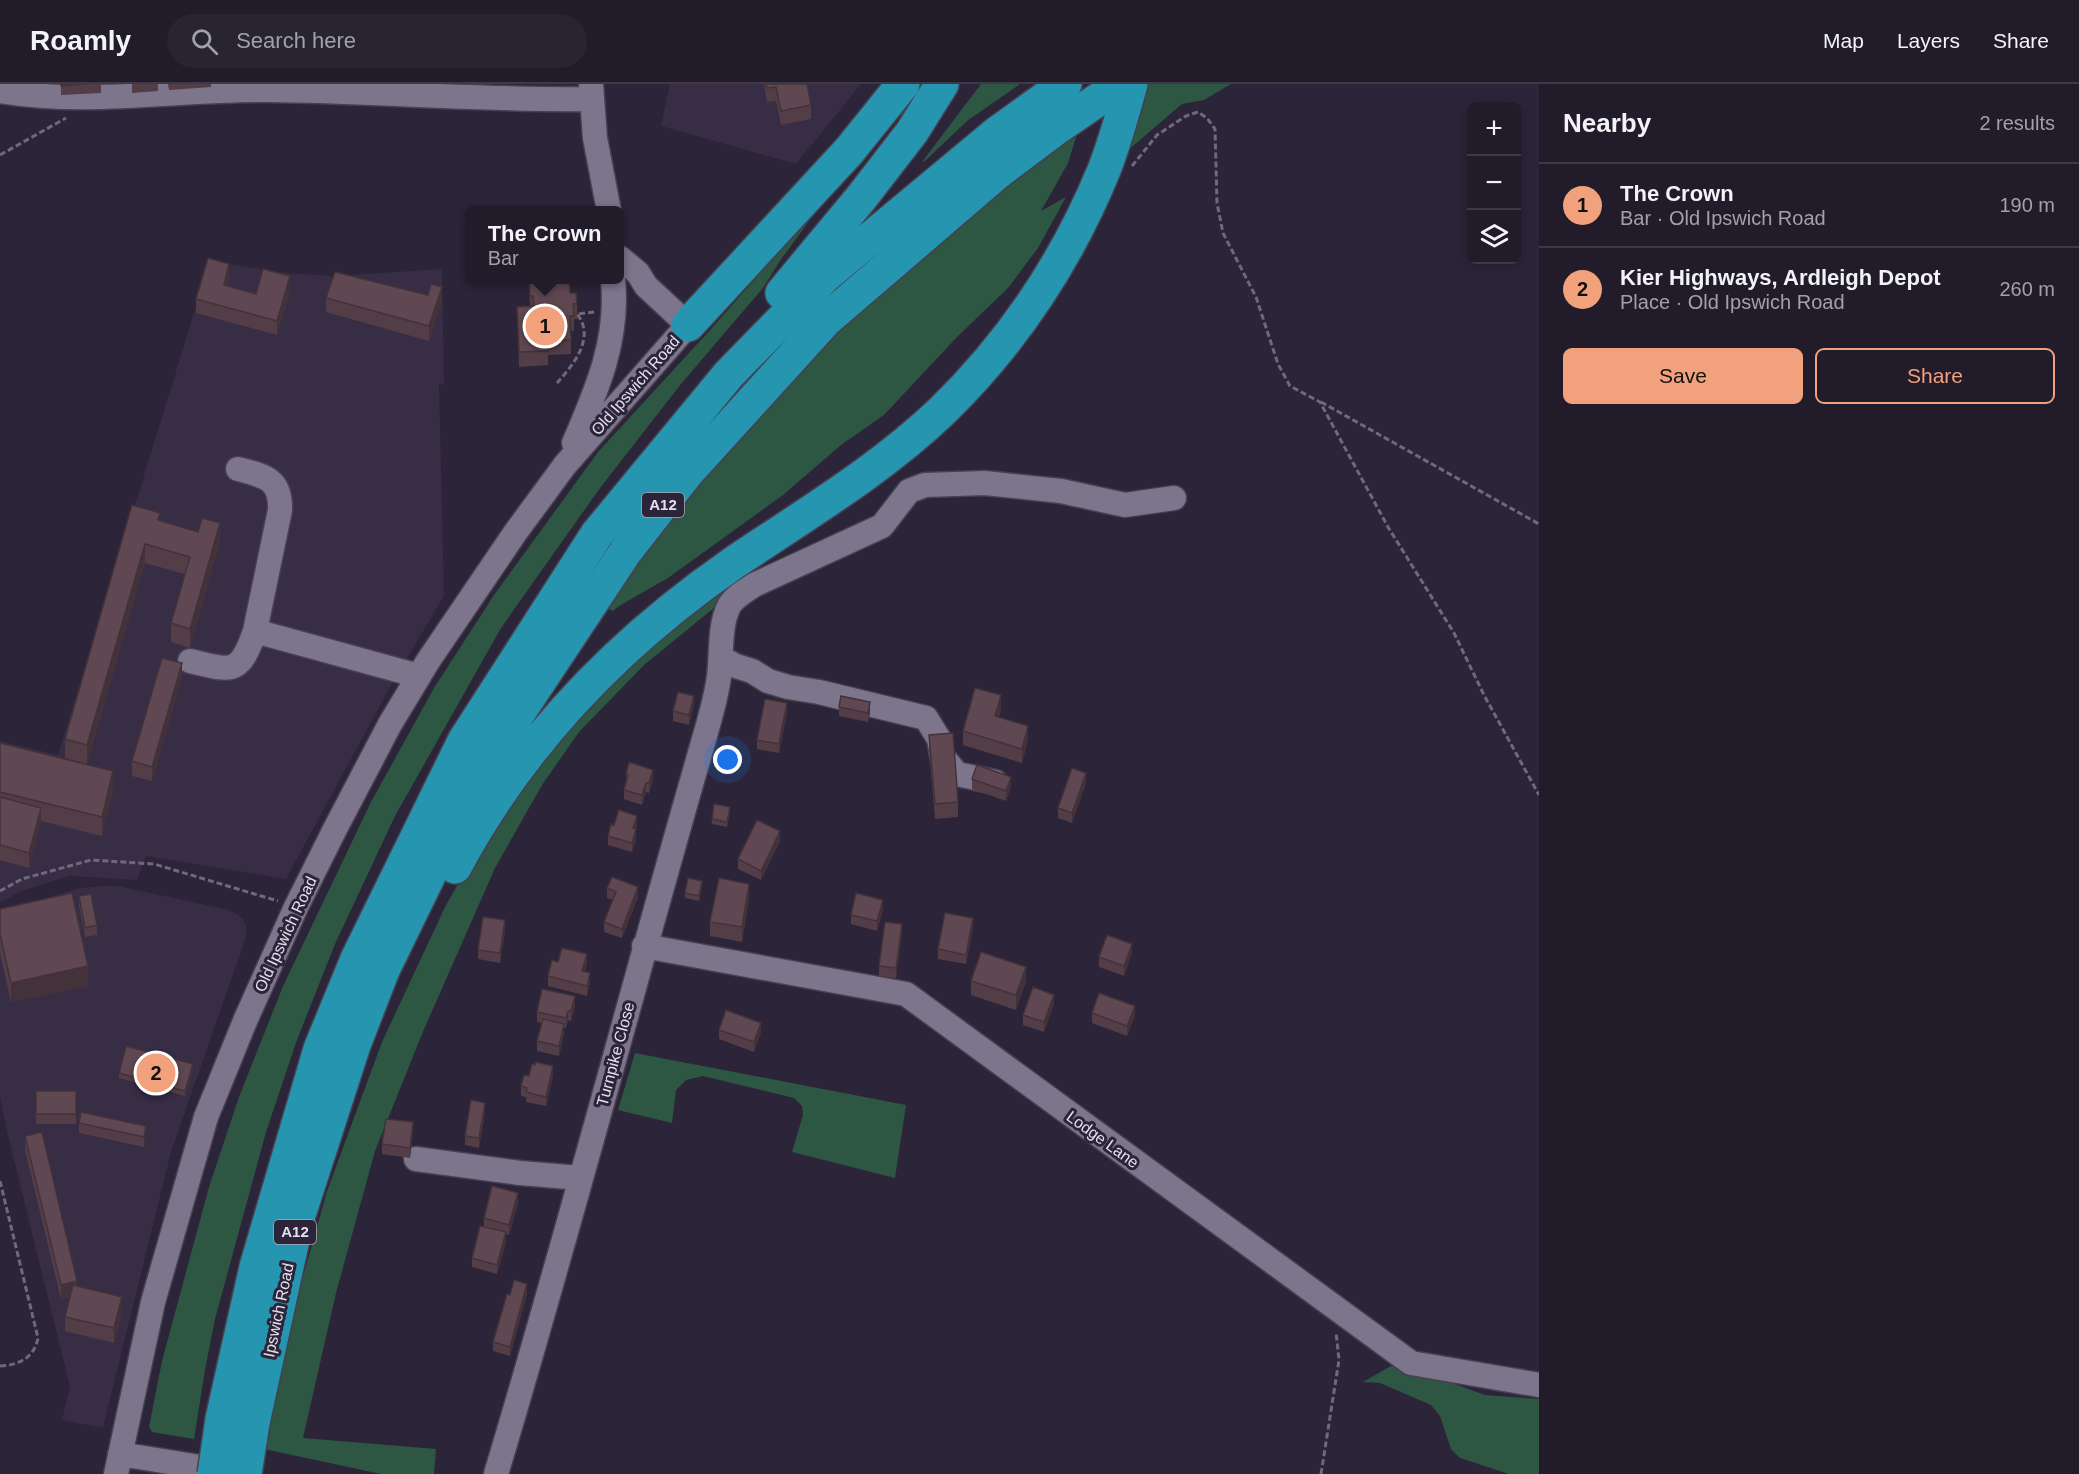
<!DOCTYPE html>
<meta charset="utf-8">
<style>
:root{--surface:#211b2a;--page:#292432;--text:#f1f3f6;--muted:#a2a1a8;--line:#3e3947;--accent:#f1a17b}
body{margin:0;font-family:Arial,sans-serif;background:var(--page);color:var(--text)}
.controls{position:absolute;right:18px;top:18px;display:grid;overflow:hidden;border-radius:9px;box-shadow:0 3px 15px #0003}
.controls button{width:54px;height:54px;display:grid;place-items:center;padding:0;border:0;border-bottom:2px solid var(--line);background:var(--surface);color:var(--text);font:30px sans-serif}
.you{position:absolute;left:728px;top:676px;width:21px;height:21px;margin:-15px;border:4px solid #fff;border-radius:50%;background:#1a73e8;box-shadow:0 0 0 9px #1a73e833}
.badge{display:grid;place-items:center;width:39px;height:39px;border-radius:50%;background:var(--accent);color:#111;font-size:20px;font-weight:700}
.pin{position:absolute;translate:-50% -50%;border:3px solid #fff;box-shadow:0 2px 6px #0006}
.popup{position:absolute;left:465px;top:122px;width:159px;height:78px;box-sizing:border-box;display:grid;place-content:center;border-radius:9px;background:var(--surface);filter:drop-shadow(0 2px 4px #0005);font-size:20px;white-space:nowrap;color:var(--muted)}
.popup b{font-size:22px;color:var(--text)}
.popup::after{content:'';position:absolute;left:50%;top:100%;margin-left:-12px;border:12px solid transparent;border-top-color:var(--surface)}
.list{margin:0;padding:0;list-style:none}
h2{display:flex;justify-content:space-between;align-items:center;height:78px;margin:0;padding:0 24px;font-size:26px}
h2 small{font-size:20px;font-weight:400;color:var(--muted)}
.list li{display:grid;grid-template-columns:39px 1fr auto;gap:18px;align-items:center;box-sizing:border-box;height:84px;padding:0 24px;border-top:2px solid var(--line)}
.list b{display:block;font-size:22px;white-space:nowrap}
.list p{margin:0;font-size:20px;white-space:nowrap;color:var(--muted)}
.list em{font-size:20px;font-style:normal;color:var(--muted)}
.actions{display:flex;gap:12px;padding:18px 24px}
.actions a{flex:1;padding:14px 0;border:2px solid var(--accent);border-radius:9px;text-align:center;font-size:21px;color:var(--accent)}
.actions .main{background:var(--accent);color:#111}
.icon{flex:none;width:33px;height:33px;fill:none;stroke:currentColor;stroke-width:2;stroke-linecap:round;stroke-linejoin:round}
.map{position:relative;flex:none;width:1539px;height:1390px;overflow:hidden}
header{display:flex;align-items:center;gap:36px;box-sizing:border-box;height:84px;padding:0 30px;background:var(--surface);border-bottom:2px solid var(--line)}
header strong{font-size:28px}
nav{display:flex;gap:33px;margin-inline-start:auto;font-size:21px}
.search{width:420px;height:54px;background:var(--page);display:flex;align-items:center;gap:15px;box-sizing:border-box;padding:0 21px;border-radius:33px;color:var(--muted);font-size:22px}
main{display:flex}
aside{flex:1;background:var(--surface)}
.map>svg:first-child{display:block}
</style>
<header>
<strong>Roamly</strong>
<div class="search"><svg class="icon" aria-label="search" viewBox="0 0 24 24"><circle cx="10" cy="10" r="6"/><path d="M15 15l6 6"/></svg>Search here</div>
<nav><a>Map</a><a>Layers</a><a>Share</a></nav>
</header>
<main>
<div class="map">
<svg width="1539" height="1390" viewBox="0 0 1539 1390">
<rect width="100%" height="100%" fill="#2c2438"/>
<path fill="#372d45" d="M670 0H861L796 80 661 42Z
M210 177 286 189 334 192 442 185 444 301 439 300 444 512 395 594 286 795 146 772 137 796 69 792 21 807 0 819V657L58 671Z
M102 802H118L229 826 243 834 246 842V853L171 1068 103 1344 62 1336 70 1302 8 1052 0 1013V829L80 804Z"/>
<path fill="#2d5742" d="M981 0H1020L967 37 925 77 922 78Z
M1147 0H1231L1204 16 1182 20 1127 67Z
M1083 31 1068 79 1041 127 1066 113 1038 164 1008 204 956 254 884 331 841 361 783 411 668 494 619 522 613 527 605 523 720 363 1004 86Z
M822 119 780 177 763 204 681 300 600 404 501 544 395 732 335 860 297 956 266 1048 215 1235 205 1286 194 1355 152 1348 149 1343 162 1277 209 1103 239 1013 283 902 371 718 434 604 494 511 598 368 711 245Z
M734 494 736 506 644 581 579 648 542 701 495 784 422 950 375 1067 336 1209 303 1354 436 1365 434 1390H381L264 1365 298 1211 327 1107 382 958 445 823 493 738 594 610Z
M635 969 906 1021 895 1094 792 1068 803 1031 802 1022 794 1014 703 992 686 996 676 1006 672 1039 618 1026Z
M1396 1279 1485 1311 1539 1315V1390H1509L1460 1374 1451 1365 1440 1332 1431 1321 1380 1299 1363 1298Z"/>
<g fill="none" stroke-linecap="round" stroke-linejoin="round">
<g stroke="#464050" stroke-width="27">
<path id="minor" d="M591 0 595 54 609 127
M0 7C89 22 179 5 268 6 376 7 484 17 592 15
M574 359C597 306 619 255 613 196
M238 385C264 392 281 394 280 426L255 547
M721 574 736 582 752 587 768 597 788 603 819 608 926 634 939 655 942 672 957 690 995 698
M190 577C233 587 239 592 255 547L419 592
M644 862 906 910 1411 1279 1539 1301
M416 1075 520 1089 581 1094
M120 1370 231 1388
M116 1390 153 1218 206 1033 245 937 296 823 335 745 390 640 428 577 515 449 565 381 688 241 646 202 638 189 620 174
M496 1390C568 1151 631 909 700 669 707 644 716 617 719 592 722 570 719 542 729 522 734 513 745 507 754 501L882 442 909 407 925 401 985 399 1061 407 1125 421 1174 414"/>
</g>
<g stroke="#464050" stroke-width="36">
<path id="highway" d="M782 209 861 114 912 48 942 0
M688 241 849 67 903 0
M455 783C521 659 617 560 732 480 804 431 878 388 942 327 1012 259 1067 176 1104 86 1115 58 1123 29 1131 0
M222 1335 256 1183 320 965 357 875 464 657 597 450 729 290 825 192 997 49 1065 0
M253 1339 297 1137 354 961 383 886 480 687 626 467 687 389 826 236 997 89 1054 46 1121 0"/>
</g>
<path stroke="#70697b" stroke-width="3" stroke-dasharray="6 3" stroke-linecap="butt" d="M0 71 66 34
M1132 82 1157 51 1186 32 1198 28 1207 34 1215 45 1217 119 1223 149 1256 213 1278 280 1290 302 1320 318 1388 443 1454 549 1484 611 1539 711
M557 299C573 281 596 254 577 230L595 228
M1321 318 1539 440
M0 807 22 795 91 776 154 780 278 817
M0 1097 38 1254C34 1274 19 1281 0 1282
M1321 1390 1339 1276 1336 1248"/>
<use href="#minor" stroke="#7d758c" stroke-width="24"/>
<use href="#highway" stroke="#2595b0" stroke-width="33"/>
<g stroke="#464050" stroke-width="36" stroke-linecap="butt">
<path id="highway-bridge" d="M214 1390 222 1335
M245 1390 253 1339"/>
</g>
<use href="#highway-bridge" stroke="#2595b0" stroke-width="33"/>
</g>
<path fill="#533e47" d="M61 0H101V9L61 11Z
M132 0H158V7L132 9Z
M168 0H211V3L169 6Z
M764 0H807L811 21V35L781 41 776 17 767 18Z
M229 195 227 202 256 210 290 207 277 251 196 229V215Z
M529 195 570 209 577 220V235H574V247H571V270L548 271V281L519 283 517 223H530Z
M428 211 442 217 429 257 326 228V214Z
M132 421 160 437 220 458 190 564 171 558V539L185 490 145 479 87 680 113 706 102 752 41 737 29 784 0 776V659L86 680 65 674V655Z
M182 594 152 697 132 692V677Z
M694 621 689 641 673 637V627Z
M839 623 870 628 868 638 839 632Z
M1001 626 999 633 1028 656 1022 679 963 661V647Z
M787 629 779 669 757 665V656Z
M929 651 958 718V733L935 735 929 666Z
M626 690 653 695 649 709 646 708 642 721 624 715V706L626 700Z
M972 695 1011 703 1006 717 972 705Z
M1086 699 1072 739 1058 734V724Z
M730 728 727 743 712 740V735Z
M614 741H637L636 745V755L632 768 608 761V752Z
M780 757 761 796 738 785V775Z
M702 802 699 817 685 814V809Z
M607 804 638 813 622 854 604 848V838L613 816 607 814Z
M79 812 97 841V851L85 853 79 822Z
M749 814 742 858 710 852V838Z
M0 825 88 902 11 918 0 869Z
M883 825 877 847 851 840V831Z
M973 844 966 880 938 875V865Z
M505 846 500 879 478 875V866Z
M902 850 896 894 879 892V882Z
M1132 869 1124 892 1099 883V873Z
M558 878 587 879 585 887 590 898 587 912 548 902V892Z
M971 897H1026L1016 926 971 911Z
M1054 920 1044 948 1023 941V931Z
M575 922 571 937 568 936 566 944H564V950L559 972 537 967V957L542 939 537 938V928Z
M1092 929 1135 931 1127 952 1092 939Z
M719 946 761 948 754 968 719 955Z
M193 985 185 1012 119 994V989Z
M553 991 546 1022 526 1018V1013L521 1012V1002L529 992Z
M36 1007H76V1040H36Z
M485 1028 479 1064 465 1061V1052Z
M79 1039 146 1051 144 1063 79 1049Z
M413 1048 410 1074 382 1070V1060Z
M25 1052 77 1202 122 1227 114 1259 65 1247V1233L70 1213 61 1215 25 1066Z
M518 1119 509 1151 506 1150V1158L497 1190 472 1183V1174L484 1143V1134Z
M527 1210 510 1272 493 1267V1258L510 1211Z"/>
<path fill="#433239" d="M229 180V195L224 215V201Z
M290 192V207L277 251V237Z
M442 203V217L429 257V242Z
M220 439V458L190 564V545Z
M145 460V479L87 680V661Z
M182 579V594L152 697V683Z
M1001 611V626L995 646V632Z
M694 612V621L689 641V631Z
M870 618V628L868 638V629Z
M787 619V629L779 669V660Z
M1028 642V656L1022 679V665Z
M653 686V695L649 709V699Z
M113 687V706L102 752V733Z
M1086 689V699L1072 739V729Z
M1011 693V703L1006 717V707Z
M646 699V708L642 721V711Z
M41 724V739L29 784V769Z
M637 732V741L633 754V744Z
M636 745V755L632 768V759Z
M780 747V757L761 796V787Z
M749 800V814L742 858V843Z
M638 803V813L622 854V845Z
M883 816V825L877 847V837Z
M973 834V844L966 880V871Z
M505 836V846L500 879V869Z
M902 840V850L896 894V884Z
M1132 860V869L1124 892V882Z
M587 870V879L582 896V887Z
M88 882V902L11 918V899Z
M1026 883V897L1016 926V911Z
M590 889V898L587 912V902Z
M1054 911V920L1044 948V938Z
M575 912V922L571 937V927Z
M1135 922V931L1127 952V942Z
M568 927V936L566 944V934Z
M761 939V948L754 968V958Z
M564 940V950L559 972V962Z
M193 980V985L185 1012V1007Z
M553 982V991L546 1022V1013Z
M485 1019V1028L479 1064V1054Z
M413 1038V1048L410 1074V1064Z
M146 1042V1051L144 1063V1053Z
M518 1109V1119L509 1151V1141Z
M506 1148V1158L497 1190V1181Z
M77 1197V1211L61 1215V1201Z
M527 1200V1210L510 1272V1263Z
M122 1213V1227L114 1259V1244Z"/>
<path fill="#604852" stroke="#433239" stroke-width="1.5" d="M61 0H87L61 2Z
M766 0H807L811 21 781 27 776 3 767 4Z
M208 174 229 180 224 201 256 210 263 185 290 192 277 237 196 215Z
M335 188 428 211 431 200 442 203 429 242 326 214Z
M529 195H569L570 209H576L577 220H573L574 232H570L571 256 547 257 548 267 519 268 517 223 534 222 533 212H530Z
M132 421 160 429 158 436 198 448 202 434 220 439 190 545 171 539 190 473 145 460 87 661 65 655Z
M162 574 182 579 152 683 132 677Z
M975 604 1001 611 995 632 1028 642 1022 665 963 647Z
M678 608 694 612 689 631 673 627Z
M841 612 870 618 868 629 839 623Z
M765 615 787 619 779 660 757 656Z
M953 649 958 718 935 720 929 651Z
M0 659 113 687 102 733 0 708Z
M629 678 653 686 649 699H646L642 711 624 706 628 691 626 690Z
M977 681 1011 693 1006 707 972 695Z
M1072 684 1086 689 1072 729 1058 724Z
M0 713 41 724 29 769 0 761Z
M714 720 730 723 727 738 712 735Z
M619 726 637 732 633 744 636 745 632 759 608 752 611 740 614 741Z
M757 736 780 747 761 787 738 775Z
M612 793 638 803 622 845 604 838 616 808 607 804Z
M688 794 702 797 699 812 685 809Z
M719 794 749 800 742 843 710 838Z
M72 809 88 882 11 899 0 850V825Z
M856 809 883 816 877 837 851 831Z
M91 810 97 841 85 844 79 812Z
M945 829 973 834 966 871 938 865Z
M483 833 505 836 500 869 478 866Z
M885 838 902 840 896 884 879 882Z
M1107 851 1132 860 1124 882 1099 873Z
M562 864 587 870 582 887 590 889 587 902 548 892 552 876 558 878Z
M981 868 1026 883 1016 911 971 897Z
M1033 903 1054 911 1044 938 1023 931Z
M542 905 575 912 571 927H568L566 934 537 928Z
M1099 909 1135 922 1127 942 1092 929Z
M726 926 761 939 754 958 719 946Z
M543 935 564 940 559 962 537 957Z
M126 962 193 980 185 1007 119 989Z
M535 978 553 982 546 1013 526 1008 527 1004 521 1002 524 991 529 992 532 980 535 981Z
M36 1007H76V1030H36Z
M471 1016 485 1019 479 1054 465 1052Z
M81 1028 146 1042 144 1053 79 1039Z
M386 1035 413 1038 410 1064 382 1060Z
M42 1048 77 1197 61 1201 25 1052Z
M492 1102 518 1109 509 1141 484 1134Z
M480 1142 506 1148 497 1181 472 1174Z
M514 1196 527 1200 510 1263 493 1258 507 1210 510 1211Z
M73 1201 122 1213 114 1244 65 1233Z"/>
<g text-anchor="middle" stroke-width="6" stroke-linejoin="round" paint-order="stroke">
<g fill="#2c2438" stroke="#ada8b7" stroke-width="1.5">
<rect x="642" y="409" width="42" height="24" rx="4.5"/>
<rect x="274" y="1136" width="42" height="24" rx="4.5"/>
</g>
<g font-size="15" font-weight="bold" fill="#e4e0ed">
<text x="663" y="426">A12</text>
<text x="295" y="1153">A12</text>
</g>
<g font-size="16" fill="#e4e0ed" stroke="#2c2438">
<text transform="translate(635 301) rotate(-49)" y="6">Old Ipswich Road</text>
<text transform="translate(285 850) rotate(-65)" y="6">Old Ipswich Road</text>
<text transform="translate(615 970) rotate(-75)" y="6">Turnpike Close</text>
<text transform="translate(1103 1055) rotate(36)" y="6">Lodge Lane</text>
<text transform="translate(278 1226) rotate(-78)" y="6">Ipswich Road</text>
</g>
</g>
</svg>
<div class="controls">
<button>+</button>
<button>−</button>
<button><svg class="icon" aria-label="layers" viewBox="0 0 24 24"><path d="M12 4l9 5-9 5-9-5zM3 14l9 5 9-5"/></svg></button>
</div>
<div class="you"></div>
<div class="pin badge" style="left:545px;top:242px">1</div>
<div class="popup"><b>The Crown</b>Bar</div>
<div class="pin badge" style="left:156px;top:989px">2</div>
</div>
<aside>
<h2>Nearby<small>2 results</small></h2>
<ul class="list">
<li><span class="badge">1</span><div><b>The Crown</b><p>Bar · Old Ipswich Road</p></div><em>190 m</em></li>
<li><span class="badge">2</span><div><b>Kier Highways, Ardleigh Depot</b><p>Place · Old Ipswich Road</p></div><em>260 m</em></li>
</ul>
<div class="actions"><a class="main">Save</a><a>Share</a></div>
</aside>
</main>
